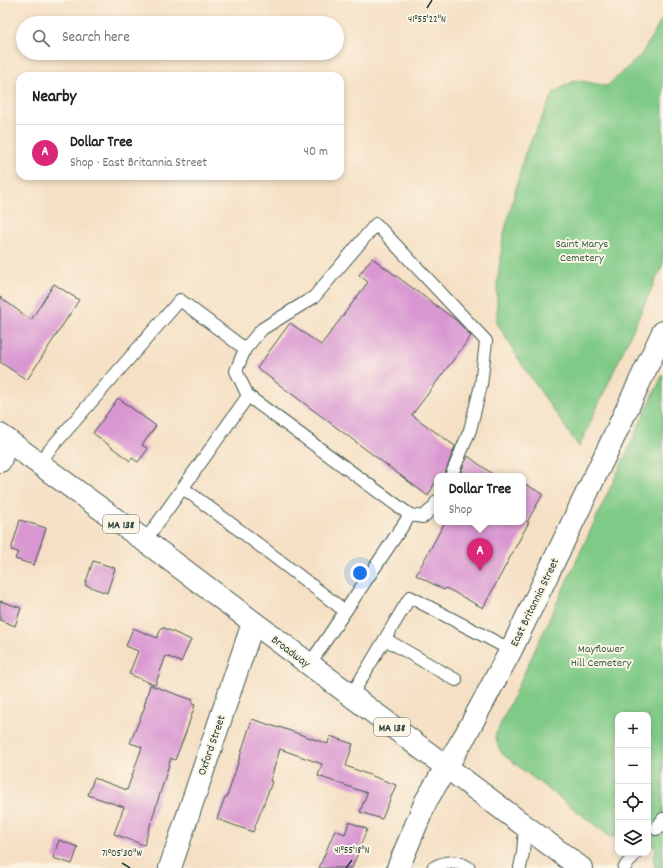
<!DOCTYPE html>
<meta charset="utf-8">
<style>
:root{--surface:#fff;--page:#f2f2f2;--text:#222;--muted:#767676;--line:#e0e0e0;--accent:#db2777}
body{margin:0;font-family:Dekko,sans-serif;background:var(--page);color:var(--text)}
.controls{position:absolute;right:12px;bottom:12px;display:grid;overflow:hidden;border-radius:8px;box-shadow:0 2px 6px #0003}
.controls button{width:36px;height:36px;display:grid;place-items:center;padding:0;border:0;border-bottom:1px solid var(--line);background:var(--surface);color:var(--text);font:20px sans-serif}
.you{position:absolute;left:360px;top:573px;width:14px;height:14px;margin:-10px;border:3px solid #fff;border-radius:50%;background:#1a73e8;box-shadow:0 0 0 6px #1a73e833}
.badge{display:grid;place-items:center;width:26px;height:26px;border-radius:50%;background:var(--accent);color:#fff;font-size:13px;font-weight:700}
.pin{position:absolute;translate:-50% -33px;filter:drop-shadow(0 1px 2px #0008)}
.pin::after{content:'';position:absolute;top:21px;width:14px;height:12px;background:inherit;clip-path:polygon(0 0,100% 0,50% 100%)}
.popup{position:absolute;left:434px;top:473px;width:92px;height:52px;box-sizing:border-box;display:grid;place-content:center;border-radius:8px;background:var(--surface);filter:drop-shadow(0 1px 3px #0005);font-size:13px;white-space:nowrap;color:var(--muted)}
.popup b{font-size:15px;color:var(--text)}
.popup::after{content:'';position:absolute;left:50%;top:100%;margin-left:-8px;border:8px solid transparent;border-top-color:var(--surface)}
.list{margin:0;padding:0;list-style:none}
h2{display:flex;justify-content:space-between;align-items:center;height:52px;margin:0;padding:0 16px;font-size:17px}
h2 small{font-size:13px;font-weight:400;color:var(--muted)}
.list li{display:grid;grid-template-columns:26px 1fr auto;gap:12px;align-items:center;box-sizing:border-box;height:56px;padding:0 16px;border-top:1px solid var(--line)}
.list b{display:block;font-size:15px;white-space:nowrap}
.list p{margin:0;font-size:13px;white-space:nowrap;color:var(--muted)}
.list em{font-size:13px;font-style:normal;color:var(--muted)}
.icon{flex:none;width:22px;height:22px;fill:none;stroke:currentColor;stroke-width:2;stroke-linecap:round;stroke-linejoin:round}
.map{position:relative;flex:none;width:663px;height:868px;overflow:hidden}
.search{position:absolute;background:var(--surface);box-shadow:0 2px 6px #0003;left:16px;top:16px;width:328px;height:44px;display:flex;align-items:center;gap:10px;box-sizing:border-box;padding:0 14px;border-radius:22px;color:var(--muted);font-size:15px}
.panel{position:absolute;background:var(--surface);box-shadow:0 2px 6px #0003;left:16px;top:72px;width:328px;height:108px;border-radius:12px}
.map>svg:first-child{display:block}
</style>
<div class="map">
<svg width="663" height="868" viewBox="0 0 663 868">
<rect width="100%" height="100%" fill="#fcf5e5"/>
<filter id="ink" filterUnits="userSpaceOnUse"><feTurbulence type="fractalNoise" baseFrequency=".025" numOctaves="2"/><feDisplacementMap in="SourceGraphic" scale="8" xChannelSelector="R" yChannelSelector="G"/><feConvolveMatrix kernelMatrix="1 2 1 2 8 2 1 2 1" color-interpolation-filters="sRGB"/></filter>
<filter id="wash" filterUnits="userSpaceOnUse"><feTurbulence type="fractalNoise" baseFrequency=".012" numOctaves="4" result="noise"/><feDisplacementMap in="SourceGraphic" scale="16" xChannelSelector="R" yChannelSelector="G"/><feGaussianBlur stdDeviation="0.9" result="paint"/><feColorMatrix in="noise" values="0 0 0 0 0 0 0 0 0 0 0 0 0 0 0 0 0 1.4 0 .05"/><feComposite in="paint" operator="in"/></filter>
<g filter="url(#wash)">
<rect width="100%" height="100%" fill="#f5e0c5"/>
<path fill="#80ca87" stroke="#50845e" d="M663 17V264L579 447 521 363 497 323V285L503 238 525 153 554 92 576 80 607 86 641 55Z
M663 374V868L655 867 653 857 657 849 648 843V715H618V838L609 836 501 753 495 736Z"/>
<g id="blocks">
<path fill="#d997d2" d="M372 258 457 321 471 336 412 415 455 446 444 476H437V479L428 496 257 368 290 323 321 345 368 282 359 275Z
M54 284 79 300 27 380 0 362V297L31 320Z
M118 398 156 426 142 445 148 449 138 462 132 458 130 461 93 433Z
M468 456 495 476H459Z
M523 483 543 494 527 522H529L483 608 446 588 444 590 416 575 445 522H523Z
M20 520 46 528 34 565 15 559 18 552 11 550Z
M93 561 115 568 107 593 85 585Z
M0 601 21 608 15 626 0 620Z
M162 627 191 640 181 662 166 656 155 685 129 674 138 651 126 646 133 628 157 638Z
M150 685 193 700 192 704 195 705 186 732 175 760 171 758 144 845 114 834 124 807 88 795 94 778 127 790 142 747 130 743 145 706H144Z
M252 719 279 728V727L328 744 330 736 353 744 346 766 396 785 382 819 360 812 367 793 318 776 322 764 280 749 270 781 272 782 253 832 217 819 225 797H227Z
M349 822 367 829 352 868H319L335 830 345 834Z
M59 840 78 847 72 864 53 858Z"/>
</g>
</g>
<g filter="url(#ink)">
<use href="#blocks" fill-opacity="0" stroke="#3f554a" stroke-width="1"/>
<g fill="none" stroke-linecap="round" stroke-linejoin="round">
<g stroke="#3f554a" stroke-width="14">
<path id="service" d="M248 396 236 371 245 349 262 329 314 297 376 224 486 341 481 385 470 430 451 476
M39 462 180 300 245 349
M183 488 238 529 345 611
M410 515 423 517 433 508 437 501
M145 541 248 396 410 515 309 665
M385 639 456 680
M351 696 410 597 511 650
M663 819 656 829 663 826
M433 868C445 861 457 860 469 868
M520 868 523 853 525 827
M624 868 636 853"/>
</g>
<g stroke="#3f554a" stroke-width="24">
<path id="minor" d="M0 461 7 440
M170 868 253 623
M398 868 426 801 466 734 511 650 610 445 663 332"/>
</g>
<g stroke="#3f554a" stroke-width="24">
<path id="primary" d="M0 435 145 541 581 868"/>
</g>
<use href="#service" stroke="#fff" stroke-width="12"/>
<use href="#minor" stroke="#fff" stroke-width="22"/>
<use href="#primary" stroke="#fff" stroke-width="22"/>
</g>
</g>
<path fill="none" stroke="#1f3d34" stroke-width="1.5" d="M427 8 432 0M122 863 130 868M346 868 352 860"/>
<g text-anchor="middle" stroke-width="4" stroke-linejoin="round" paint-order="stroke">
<g fill="#fcf5e5" stroke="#617469" stroke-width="1">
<rect x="103" y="515" width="36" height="18" rx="3"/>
<rect x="374" y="718" width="36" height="18" rx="3"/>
</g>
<g font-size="11" font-weight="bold" fill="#1f3d34">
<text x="121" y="528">MA 138</text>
<text x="392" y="731">MA 138</text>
</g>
<g font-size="12" fill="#376049" stroke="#fcf5e5">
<text x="582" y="247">Saint Marys<tspan x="582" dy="14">Cemetery</tspan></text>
<text x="601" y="652">Mayflower<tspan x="601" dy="14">Hill Cemetery</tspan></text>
</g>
<g font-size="12" fill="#1f3d34" stroke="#fcf5e5">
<text transform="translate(534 602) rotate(-64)" y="4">East Britannia Street</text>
<text transform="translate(291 651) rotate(37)" y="4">Broadway</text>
<text transform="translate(211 745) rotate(-71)" y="4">Oxford Street</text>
</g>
</g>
<g font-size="10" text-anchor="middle" fill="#1f3d34" stroke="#fcf5e5" stroke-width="4" stroke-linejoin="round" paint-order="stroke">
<text x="427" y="22">41°55'22"N</text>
<text x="352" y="853">41°55'18"N</text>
<text x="122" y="856">71°05'30"W</text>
</g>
</svg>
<div class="controls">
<button>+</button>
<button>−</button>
<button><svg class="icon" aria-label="locate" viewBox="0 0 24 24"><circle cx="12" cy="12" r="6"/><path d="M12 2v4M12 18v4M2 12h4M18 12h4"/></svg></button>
<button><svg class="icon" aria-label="layers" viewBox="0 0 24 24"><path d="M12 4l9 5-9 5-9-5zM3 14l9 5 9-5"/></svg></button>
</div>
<div class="you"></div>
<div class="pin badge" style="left:480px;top:571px">A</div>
<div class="popup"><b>Dollar Tree</b>Shop</div>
<div class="search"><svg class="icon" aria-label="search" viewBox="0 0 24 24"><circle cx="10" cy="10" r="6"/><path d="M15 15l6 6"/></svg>Search here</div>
<section class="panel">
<h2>Nearby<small></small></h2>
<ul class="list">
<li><span class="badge">A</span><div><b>Dollar Tree</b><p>Shop · East Britannia Street</p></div><em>40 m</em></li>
</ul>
</section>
</div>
